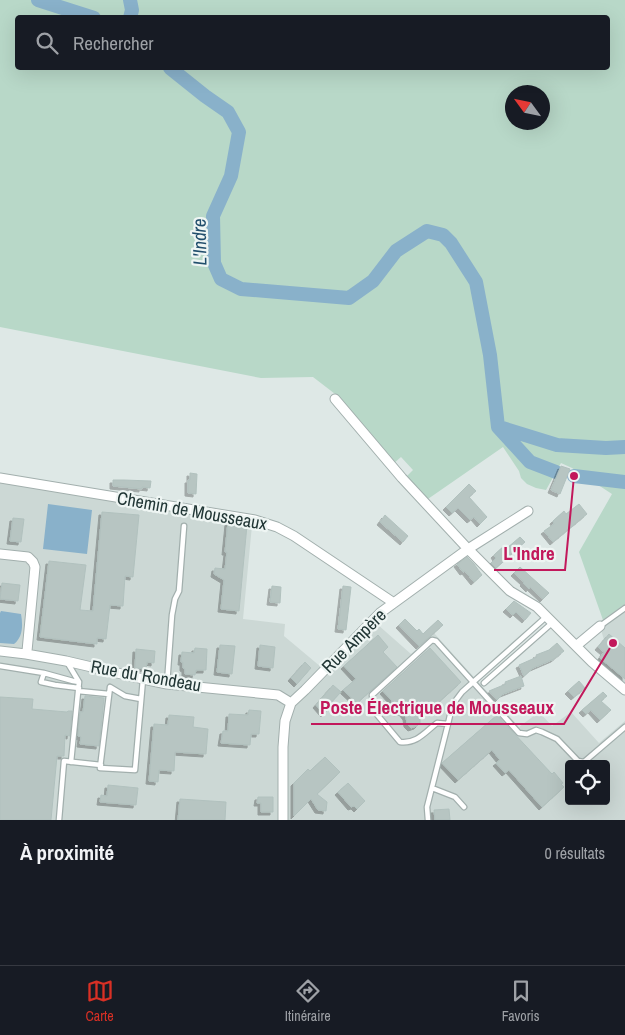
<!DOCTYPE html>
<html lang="fr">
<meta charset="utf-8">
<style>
:root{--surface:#171b24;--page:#242831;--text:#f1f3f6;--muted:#9ea1a6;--line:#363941;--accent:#d93025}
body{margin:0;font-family:"Archivo Narrow",sans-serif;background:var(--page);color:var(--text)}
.controls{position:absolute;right:15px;bottom:15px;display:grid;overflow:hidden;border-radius:5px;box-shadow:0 5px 20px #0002}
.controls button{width:45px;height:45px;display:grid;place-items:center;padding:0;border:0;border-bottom:1px solid var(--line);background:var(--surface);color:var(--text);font:25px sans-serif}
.compass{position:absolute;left:505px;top:85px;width:45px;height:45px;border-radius:50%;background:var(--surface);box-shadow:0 5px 20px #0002;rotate:303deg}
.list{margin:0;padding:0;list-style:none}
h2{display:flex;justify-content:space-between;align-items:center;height:65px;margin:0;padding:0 20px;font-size:21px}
h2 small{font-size:16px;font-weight:400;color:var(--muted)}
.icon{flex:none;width:28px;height:28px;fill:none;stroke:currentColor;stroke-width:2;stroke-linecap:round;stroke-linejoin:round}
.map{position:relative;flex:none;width:625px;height:820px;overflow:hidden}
.search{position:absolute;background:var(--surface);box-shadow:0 5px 20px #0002;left:15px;right:15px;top:15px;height:55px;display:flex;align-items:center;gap:12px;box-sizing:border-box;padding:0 18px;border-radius:5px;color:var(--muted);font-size:19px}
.sheet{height:145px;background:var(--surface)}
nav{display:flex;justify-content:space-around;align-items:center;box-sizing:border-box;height:70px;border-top:1px solid var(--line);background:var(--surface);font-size:14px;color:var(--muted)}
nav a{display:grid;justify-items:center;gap:2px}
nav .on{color:var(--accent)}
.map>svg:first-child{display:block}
</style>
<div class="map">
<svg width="625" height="820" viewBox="0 0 625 820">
<defs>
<filter id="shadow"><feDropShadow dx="-3" dy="3" stdDeviation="0" flood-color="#0004"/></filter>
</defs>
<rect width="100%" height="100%" fill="#dee8e6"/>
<path fill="#ccd8d5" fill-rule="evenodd" d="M0 475 253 515 243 619 285 624 284 636 321 667 369 617 411 654 434 633 519 727 539 712 552 726 571 712 599 743 625 721V820H0ZM569 764H606V801H569Z
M625 604V684L597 661 604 652 598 647 604 640 600 626 597 624Z"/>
<path fill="#b8d8c8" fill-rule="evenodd" d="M0 0H625V604L603 620 579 552 612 494 572 468 561 463 546 490 536 488 527 484 521 478 519 471 503 447 425 501 405 478 413 470 401 457 393 464 339 397 313 377 261 378 0 327ZM18 18H608V68H18ZM512 92H542V122H512Z"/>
<path fill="#89b1ca" d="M48 504 92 510 87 554 43 549Z
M1 611 21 614C23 625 23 637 14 644L0 643V613Z"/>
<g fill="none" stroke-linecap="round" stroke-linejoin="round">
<path stroke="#89b1ca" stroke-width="14" d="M38 0 94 18
M130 0 132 10 130 18
M170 68 205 96 228 112 239 132 231 176 213 216 214 263 221 279 241 289 349 298 373 281 396 251 427 231 443 235 451 243 476 282 490 355 498 427 530 462 556 472
M499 427 557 445 606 448 625 447
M574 476 625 482"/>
</g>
<path fill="#b7c5c2" stroke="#b1c1be" filter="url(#shadow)" d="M561 466 570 469 560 494 551 490Z
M190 473 197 474 196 494 188 493V480H190Z
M113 480H124L151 481 150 488 142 487V489L113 486Z
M469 484 476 491 469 497 487 517 480 524 474 517 470 520 458 508 452 513 446 507Z
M579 504 587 514 553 542 544 531 554 524 553 521 564 511 566 514Z
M102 512 139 515 133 577 125 576 123 606 110 605 106 639 97 638V644L40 637 49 561 86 565 80 610 93 611Z
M385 515 408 536 403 542 380 522Z
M13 518 24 519 21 542 10 541Z
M228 522 247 525 239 611 221 609 224 580 214 574 215 568 225 569 227 552H225Z
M520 537 525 542 496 568 491 563 496 558 494 555 505 545 507 548Z
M467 557 474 564 482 575 474 582 465 571 463 572 457 564Z
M520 567 549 593 543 599 530 587 529 589 523 583 524 582 514 573Z
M2 583 20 585 18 601 0 599Z
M272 586 281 587 280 603 270 602Z
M343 586 351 587 346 630 338 629Z
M514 601 531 613 525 620 516 612 513 615 506 609Z
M405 619 417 631 419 629 423 634 438 620 443 625 419 646 399 625Z
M609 634 625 648V679L600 658 604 652 598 647Z
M378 635 388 647 383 652 397 667 357 703 343 690 356 679 344 666Z
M557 643 564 651 554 659 533 668 524 676 519 665 537 657 536 655 549 650Z
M220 645 235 646 232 674 217 672Z
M260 645 275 647 273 668 258 666Z
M195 648 207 649 206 670H196L195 675 185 674V669L183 668V662H181L182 652 194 653Z
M430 648 461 682 420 719V723L417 726 411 728 407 724 406 717 402 712 397 713 392 709V701L383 691Z
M136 649 155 651 154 663 147 662 146 669 135 668Z
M305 662 311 668 297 684 291 678Z
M521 676 524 686 503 694 497 700 489 691 506 684 505 682Z
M579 681 585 688 574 697 568 691Z
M333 685 341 692 327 707 329 709 324 714 316 705Z
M603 692 607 696 601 701 611 710 600 720 591 710 586 714 582 710Z
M85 696 104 698 99 746 80 744 81 737 78 736 80 712H83Z
M0 697 33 699 32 709 67 712 68 711H72L70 736 65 735 64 756H57L51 820H0Z
M249 710 261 711 259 734H251L250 745 221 743 223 731H228L229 714 248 715Z
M169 715 194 717 193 727 208 729 206 754 175 752 174 771 159 770 158 782 149 781 154 724 168 725Z
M497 715 552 774 554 772 563 783 561 784 564 787 542 807 509 770 505 773 496 763 500 760 492 750 458 780 442 763Z
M325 757 340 772 317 794 327 802 326 811 318 810 311 799 294 816V783L308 769 310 771Z
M348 783 365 801 357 809 354 806 351 807 338 792Z
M108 785 138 788 136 805 100 802 101 795 107 796Z
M258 797H273V812H261V803H257Z
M180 799 226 802 225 820H178Z
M449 809 450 820H435L434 810Z"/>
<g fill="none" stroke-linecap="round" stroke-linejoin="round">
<g stroke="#a2afad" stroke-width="7">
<path id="lane" d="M600 626 625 608
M67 662 79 682 71 762
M0 666 44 673 73 681 79 682
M44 673 41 682 55 685 79 688
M484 683 552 623
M167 684 172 615 175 599 179 591 184 526
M78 691 109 694
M141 699 125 696 110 687 100 768 135 770 143 679
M448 724 437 723C425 732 417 744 400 742L374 711 372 695 432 640 436 641 519 733 527 734 536 730 542 732 557 739 578 761 584 762 625 727
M432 788 455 797 464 807
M59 820 64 761 101 765
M428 820 427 807 448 724 451 711 456 700 462 692 546 617"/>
</g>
<g stroke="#a2afad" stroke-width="11">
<path id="street" d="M335 399 402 478 468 549 510 591 537 607 592 662 625 690
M0 478 255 520 277 527 294 536 394 603
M0 554 28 557 33 562 35 567 27 651 26 654
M576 646 600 626
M0 651 26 654 66 661 143 679 167 684 278 695 291 703
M283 820V747L285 721 291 703 305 690 380 613 468 549 528 511"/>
</g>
<use href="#lane" stroke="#fff" stroke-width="4.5"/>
<use href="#street" stroke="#fff" stroke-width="9"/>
</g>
<g text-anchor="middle" stroke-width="4.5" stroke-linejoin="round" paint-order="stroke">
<g font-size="18" fill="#213635" stroke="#eef5f3">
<text transform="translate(192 511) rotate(10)" y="6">Chemin de Mousseaux</text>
<text transform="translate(354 641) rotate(-45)" y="6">Rue Ampère</text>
<text transform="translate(146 676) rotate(10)" y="6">Rue du Rondeau</text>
</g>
<g font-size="19" font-style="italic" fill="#214e6c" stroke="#eef5f3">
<text transform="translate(199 242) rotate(-91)" y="7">L'Indre</text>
</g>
</g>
<path fill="none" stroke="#c2185b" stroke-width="2" d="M574 476L565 570H494M613 643L564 724H311"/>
<g fill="#c2185b" stroke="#eef5f3" stroke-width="2">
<circle cx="574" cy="476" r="5"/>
<circle cx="613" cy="643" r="5"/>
</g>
<g font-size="19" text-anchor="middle" font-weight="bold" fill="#c2185b" stroke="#eef5f3" stroke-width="4.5" stroke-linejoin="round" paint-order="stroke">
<text x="529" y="560">L'Indre</text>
<text x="437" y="714">Poste Électrique de Mousseaux</text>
</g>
</svg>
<div class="controls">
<button><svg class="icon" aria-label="locate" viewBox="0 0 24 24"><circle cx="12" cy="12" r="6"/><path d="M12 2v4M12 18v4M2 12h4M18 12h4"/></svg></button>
</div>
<svg class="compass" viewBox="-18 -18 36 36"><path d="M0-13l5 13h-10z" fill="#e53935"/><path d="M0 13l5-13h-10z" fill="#9ea1a6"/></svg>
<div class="search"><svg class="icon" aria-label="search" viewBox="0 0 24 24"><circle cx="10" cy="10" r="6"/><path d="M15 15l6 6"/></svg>Rechercher</div>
</div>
<section class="sheet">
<h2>À proximité<small>0 résultats</small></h2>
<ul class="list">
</ul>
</section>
<nav>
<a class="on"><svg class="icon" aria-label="map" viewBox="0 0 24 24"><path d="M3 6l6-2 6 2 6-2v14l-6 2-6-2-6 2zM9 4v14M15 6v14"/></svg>Carte</a>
<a><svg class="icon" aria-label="directions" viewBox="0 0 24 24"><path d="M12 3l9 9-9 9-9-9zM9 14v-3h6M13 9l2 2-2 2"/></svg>Itinéraire</a>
<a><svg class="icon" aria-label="saved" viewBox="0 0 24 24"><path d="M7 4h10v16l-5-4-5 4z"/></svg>Favoris</a>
</nav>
